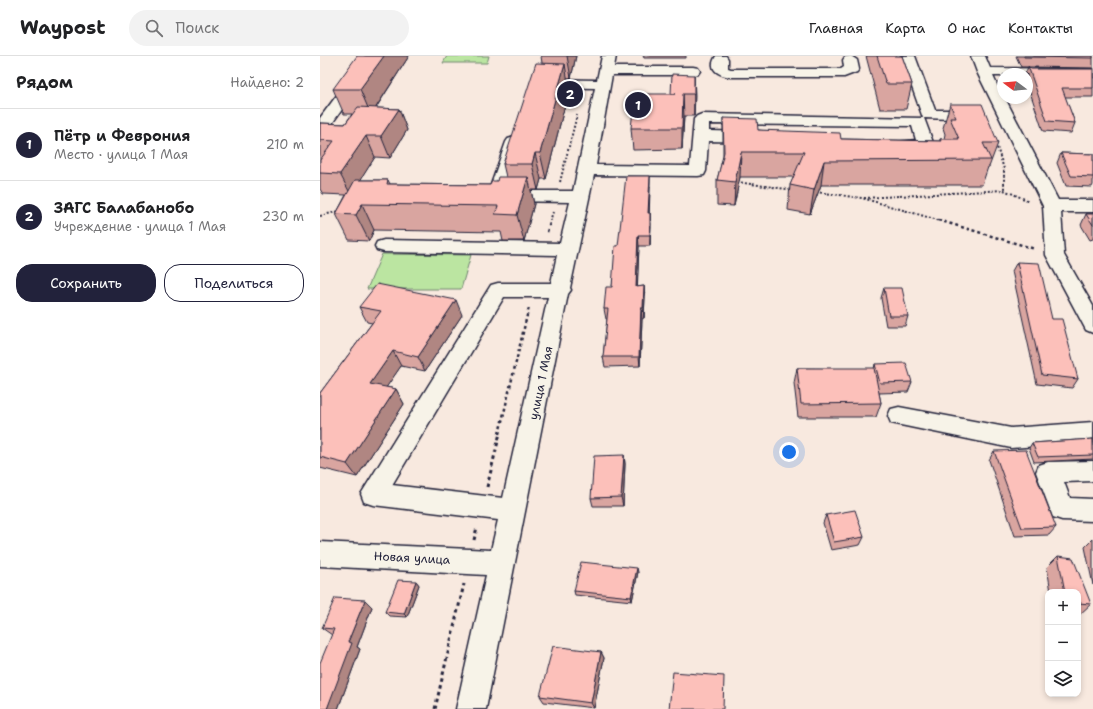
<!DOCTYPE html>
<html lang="ru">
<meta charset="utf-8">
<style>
:root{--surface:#fff;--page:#f2f2f2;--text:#202124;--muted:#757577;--line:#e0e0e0;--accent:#22223b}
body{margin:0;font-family:"Shantell Sans",sans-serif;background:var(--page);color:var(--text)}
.controls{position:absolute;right:12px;bottom:12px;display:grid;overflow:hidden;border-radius:8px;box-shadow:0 2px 6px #0003}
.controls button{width:36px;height:36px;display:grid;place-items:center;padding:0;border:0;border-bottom:1px solid var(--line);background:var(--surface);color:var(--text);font:20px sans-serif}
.compass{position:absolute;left:677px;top:12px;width:36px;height:36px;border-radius:50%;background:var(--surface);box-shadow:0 2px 6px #0003;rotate:286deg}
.you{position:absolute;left:469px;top:396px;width:14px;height:14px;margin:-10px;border:3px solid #fff;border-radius:50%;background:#1a73e8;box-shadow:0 0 0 6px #1a73e833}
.badge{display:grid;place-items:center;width:26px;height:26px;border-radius:50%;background:var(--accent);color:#fff;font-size:13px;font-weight:700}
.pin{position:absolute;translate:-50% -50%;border:2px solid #fff;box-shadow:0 1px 4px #0006}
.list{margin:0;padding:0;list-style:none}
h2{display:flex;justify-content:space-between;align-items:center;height:52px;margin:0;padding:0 16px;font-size:17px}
h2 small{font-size:13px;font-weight:400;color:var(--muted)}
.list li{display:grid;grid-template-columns:26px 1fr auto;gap:12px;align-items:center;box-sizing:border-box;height:72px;padding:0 16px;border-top:1px solid var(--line)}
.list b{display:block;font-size:15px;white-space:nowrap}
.list p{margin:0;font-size:13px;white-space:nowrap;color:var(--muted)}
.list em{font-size:13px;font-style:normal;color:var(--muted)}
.actions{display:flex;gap:8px;padding:12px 16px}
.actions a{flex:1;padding:9px 0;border:1px solid var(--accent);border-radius:16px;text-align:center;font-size:14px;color:var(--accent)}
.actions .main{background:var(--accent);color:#fff}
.icon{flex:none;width:22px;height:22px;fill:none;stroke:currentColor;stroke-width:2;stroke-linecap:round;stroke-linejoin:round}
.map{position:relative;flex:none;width:773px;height:653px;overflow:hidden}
header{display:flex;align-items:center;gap:24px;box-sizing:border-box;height:56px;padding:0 20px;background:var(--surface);border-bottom:1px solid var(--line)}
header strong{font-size:19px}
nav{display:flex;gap:22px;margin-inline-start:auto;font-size:14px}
.search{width:280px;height:36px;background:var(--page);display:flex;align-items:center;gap:10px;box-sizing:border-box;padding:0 14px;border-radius:22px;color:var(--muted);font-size:15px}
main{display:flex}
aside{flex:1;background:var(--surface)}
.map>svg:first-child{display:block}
</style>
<header>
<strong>Waypost</strong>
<div class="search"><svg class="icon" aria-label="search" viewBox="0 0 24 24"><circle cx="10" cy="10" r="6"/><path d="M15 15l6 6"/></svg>Поиск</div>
<nav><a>Главная</a><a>Карта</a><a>О нас</a><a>Контакты</a></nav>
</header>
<main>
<aside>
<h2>Рядом<small>Найдено: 2</small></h2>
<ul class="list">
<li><span class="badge">1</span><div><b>Пётр и Феврония</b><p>Место · улица 1 Мая</p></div><em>210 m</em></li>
<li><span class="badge">2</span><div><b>ЗАГС Балабанобо</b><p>Учреждение · улица 1 Мая</p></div><em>230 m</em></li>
</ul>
<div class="actions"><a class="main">Сохранить</a><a>Поделиться</a></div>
</aside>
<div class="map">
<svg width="773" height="653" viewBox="0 0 773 653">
<rect width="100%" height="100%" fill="#f8e9df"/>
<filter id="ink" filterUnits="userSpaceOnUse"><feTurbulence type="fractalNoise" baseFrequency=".025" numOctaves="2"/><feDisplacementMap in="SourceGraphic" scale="8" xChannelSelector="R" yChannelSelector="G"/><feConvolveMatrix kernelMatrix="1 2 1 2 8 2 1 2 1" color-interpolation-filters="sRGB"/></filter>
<g filter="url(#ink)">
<path fill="#bbe5a1" stroke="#6e846e" d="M127 0H169L167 7H123Z
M62 198 151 199 141 233H47Z"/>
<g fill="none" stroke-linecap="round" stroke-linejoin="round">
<g stroke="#22223b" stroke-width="3">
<path id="minor" d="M46 0H60L6 76 0 78V62Z
M282 0H296L294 11H373L378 12 380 15 378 18 373 19H292L276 109 370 110 374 63 377 60 382 58 603 62 581 0H595L615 54H657L662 56 665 59 662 62 657 64 604 62 614 89 612 92C601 95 586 95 575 92L573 89 575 86 596 84 592 70 389 68V75L433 76 439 78 441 81 439 84 433 86 388 85 386 115 384 119 378 120 274 119 250 232 251 234 248 238 166 653H136L166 519 0 510V486L171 494 178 464 53 449 44 446 41 438 171 229 178 227H231L237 199 64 196 57 194 55 190 57 186 64 184 240 187 250 146 176 145 170 144 167 140 186 86 188 83 194 81 200 83 202 86 186 135H253L275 32 218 31 213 30 211 27 213 24 218 23 277 24ZM184 241H228L183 442 72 429Z
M396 0H406L408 3V12L411 13H521L524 11 523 4 525 1 531 0 537 4 539 13 537 16 524 21H410C399 19 387 14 396 0Z
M651 0H665L670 12 773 13V21H707V18H683V20H673L683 42H685L738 144H773V156H741L744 199 773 250V277L766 274 726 199 723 150 657 16Z
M579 351 691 372 773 366V386L691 392 571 367 568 360 571 353Z
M773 405V425L744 426 750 442 773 443V465L742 464 733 461 716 416 719 409 728 406Z"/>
</g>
<path stroke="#22223b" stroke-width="2" stroke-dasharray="2 2" stroke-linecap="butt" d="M676 88 684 113V134
M240 126 257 59
M417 126 473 134
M496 136 542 142 621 165
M544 142 684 134 709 145
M0 160 19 155
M230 165 233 156"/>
<path stroke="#22223b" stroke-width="2.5" stroke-dasharray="3 3" stroke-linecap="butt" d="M618 164 715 193
M227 176 231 164
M179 378 209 251"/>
<path stroke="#22223b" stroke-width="3" stroke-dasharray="3.5 3.5" stroke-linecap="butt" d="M167 431 180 377
M154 484 157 471
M115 653 144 528"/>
<use href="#minor" fill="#f7f3e8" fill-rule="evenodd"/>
</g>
<path fill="#d9a5a0" stroke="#22223b" d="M89 0 56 52 79 53 87 74 70 102 55 101 40 124H68L70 128 170 129 177 125 186 121 183 108 222 7 221 0H256L251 22H247L249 33 226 123H221L218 134H211L214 148 204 185H183L181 176 54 174 49 185 29 184 16 158 26 139 3 138 0 133V67L25 68 32 58H24L13 33Z
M323 0H366V2H324Z
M546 0H582L592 28 586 53H560Z
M696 0H773V12L709 11 711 13H773V41H745L755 67 751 77 723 75 707 27V18H705L708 11H701Z
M374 19V60H364L362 93 313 94 311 72Z
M630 48 678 87 669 111H668L662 129H501L490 158 468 154 470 129 474 121H420L414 150 397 149V124L403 101V62L438 74 521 83 620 85V83H624L625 78 623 72Z
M741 97 773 98V129L772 131 746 130 737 107Z
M330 130 329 157H330L331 168 330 190H319L317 231 324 230 325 241 324 262 322 263 320 310 285 311 283 301 287 263H286L284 253 292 231 298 190Z
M766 158H773V183L770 184 761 169Z
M697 206 732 263 758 323 752 332 717 328 692 215Z
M564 232 588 260 585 270H566L561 242Z
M39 251 142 259 105 315 81 310 66 331 76 333 84 348 37 421 0 412V337L52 267 47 266Z
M555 308 592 326 588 336 559 337 561 347 556 361H478L474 327 477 312 554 313Z
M773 383V403L714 406 709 392 712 387Z
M674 395 736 471 729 479 695 480 669 404Z
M304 399 305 408 303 450H273L271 442Z
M506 459 544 481 540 489 511 494 503 467Z
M773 483V529L765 491Z
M738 500 771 548 759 559H758V536H731L727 511Z
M318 516 312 545 255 539 254 535Z
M96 525 99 529 87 561 69 560 65 556Z
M45 544 52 551 37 591 40 593 18 653H0L12 579 2 572Z
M281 596 284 602 274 652 224 646 220 640Z"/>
<path fill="#b08682" stroke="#22223b" d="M64 0H89L51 59 40 33Z
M247 0H256L251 22Z
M245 8 249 33 226 123 220 97Z
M374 19 375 40 374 60Z
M363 38 364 60 362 93V72Z
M79 53 87 74 70 102 61 80Z
M46 80 55 101 31 139 20 118Z
M421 96 420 121 414 150 415 126Z
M215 97 221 123 218 134 212 108Z
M504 105 501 129 490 158 494 134Z
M330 120V130L329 168 328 157Z
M208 121 214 148 204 185 197 159Z
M42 148 54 174 49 185 36 159Z
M330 157 331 168 330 190Z
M318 179 319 190 317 241 316 231Z
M324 230 325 241 324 262 323 252Z
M136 244 142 259 105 315 98 301Z
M321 252 322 263 320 310 319 301Z
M73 295 81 310 59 342 50 328Z
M76 333 84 348 37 421 27 408Z
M304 399 305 408 303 450 301 441Z
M317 512 318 516 312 545 311 541Z
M96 525 99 529 87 561 84 558Z
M45 544 52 551 37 591 40 593 18 653H7L28 586Z
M281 596 284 602 274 652 271 647Z"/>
<path fill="#fcc0ba" stroke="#22223b" d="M37 0H64L40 33H13Z
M557 0H582L592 28H566Z
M704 0H773V2L704 1Z
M216 7 245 8 220 97H215L212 108H183Z
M708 10 711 13H773V32H742L755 67 727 65Z
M352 18 374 19V38H363L362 72H311L315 38H356H351Z
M630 48H662L678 87H663L671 104 504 105 494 134 470 129 484 96H421L415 126 397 124 404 96 403 62 437 63 438 74 520 77 521 83 621 85 620 83H639L630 62H636Z
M38 51 79 53 61 80H46L20 118 0 117V104L14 85 0 84V67L25 68Z
M741 97 773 98V121L751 120Z
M306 120H330L328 157H330V179H318L316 231 324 230 323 252H321L319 301H283L288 253H284L286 231H292L295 190H298Z
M178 121H208L197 159 175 158 178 150 42 148 36 159 16 158 35 124H68L67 128 170 129 172 125H177Z
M766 158H773V169Z
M697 206 719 207 732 263H742L758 323 722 319Z
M57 228 136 244 98 301 73 295 50 328 76 333 27 408 0 401V337L61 255 39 251Z
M564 232H582L588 260H569Z
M586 307 592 326 560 327 555 308Z
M477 312H554L561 347 481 348Z
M773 383V399L718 401 712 387Z
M706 394 736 471 702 472 674 395Z
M304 399 301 441 271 442 274 400Z
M535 454 544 481 514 486 506 459Z
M738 500 753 502 771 548 758 547V536H745Z
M261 506 317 512 311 541 254 535Z
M78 524 96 525 84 558 65 556Z
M15 542 45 544 28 586 32 587 7 653H0V607L14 573 2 572Z
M233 590 281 596 271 647 220 640Z
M353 616 404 620 403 653H349Z"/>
</g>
<g text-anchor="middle" stroke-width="3" stroke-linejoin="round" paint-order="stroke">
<g font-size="12" fill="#22223b" stroke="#f7f3e8">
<text transform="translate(221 327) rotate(-78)" y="4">улица 1 Мая</text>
<text transform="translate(92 502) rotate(3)" y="4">Новая улица</text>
</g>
</g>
</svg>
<div class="controls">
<button>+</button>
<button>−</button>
<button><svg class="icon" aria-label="layers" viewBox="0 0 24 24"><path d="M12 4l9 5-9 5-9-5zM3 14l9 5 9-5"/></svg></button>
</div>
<svg class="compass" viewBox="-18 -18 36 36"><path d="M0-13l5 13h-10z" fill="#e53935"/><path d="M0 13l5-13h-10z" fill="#757577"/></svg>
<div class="you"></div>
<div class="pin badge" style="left:318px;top:49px">1</div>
<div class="pin badge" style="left:250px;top:38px">2</div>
</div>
</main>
